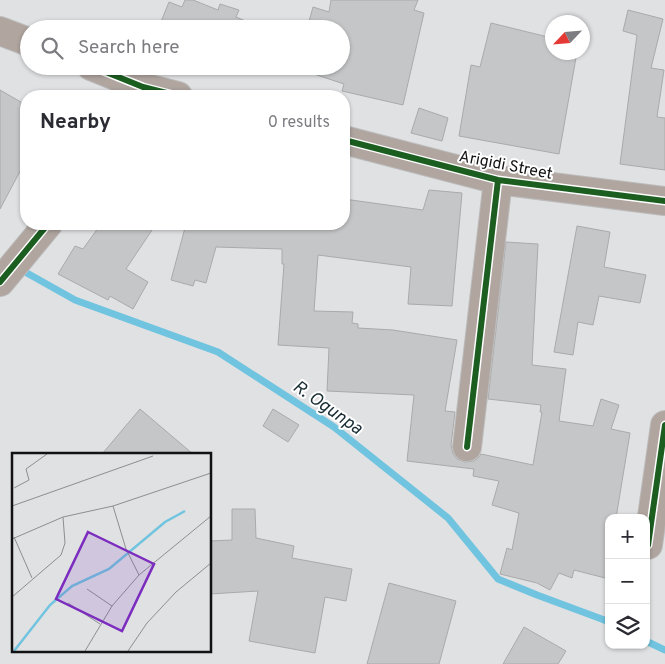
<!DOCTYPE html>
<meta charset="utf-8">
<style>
:root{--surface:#fff;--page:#f2f2f3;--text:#2b2b33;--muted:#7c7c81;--line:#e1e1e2}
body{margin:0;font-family:Overpass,sans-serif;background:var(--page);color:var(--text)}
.controls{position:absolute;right:15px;bottom:15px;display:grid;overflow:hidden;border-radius:10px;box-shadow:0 1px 4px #0004}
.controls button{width:45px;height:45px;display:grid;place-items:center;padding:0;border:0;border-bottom:1px solid var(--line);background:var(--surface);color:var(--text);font:25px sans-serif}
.compass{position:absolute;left:545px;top:15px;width:45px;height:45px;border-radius:50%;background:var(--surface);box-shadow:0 1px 4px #0004;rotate:244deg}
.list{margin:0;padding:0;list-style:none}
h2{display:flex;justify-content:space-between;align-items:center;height:65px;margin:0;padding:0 20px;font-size:21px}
h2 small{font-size:16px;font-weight:400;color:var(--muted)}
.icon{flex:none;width:28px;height:28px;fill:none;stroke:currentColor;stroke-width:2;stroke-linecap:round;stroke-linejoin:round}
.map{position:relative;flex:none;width:665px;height:664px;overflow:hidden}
.search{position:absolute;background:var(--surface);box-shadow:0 1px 4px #0004;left:20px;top:20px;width:330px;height:55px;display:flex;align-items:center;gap:12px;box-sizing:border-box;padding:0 18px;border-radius:28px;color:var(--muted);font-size:19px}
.panel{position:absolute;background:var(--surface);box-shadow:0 1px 4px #0004;left:20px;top:90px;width:330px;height:140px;border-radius:20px}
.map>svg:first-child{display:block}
</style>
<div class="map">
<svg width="665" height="664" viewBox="0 0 665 664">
<rect width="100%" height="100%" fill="#e0e1e3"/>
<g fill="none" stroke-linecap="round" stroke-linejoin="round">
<path stroke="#71c4df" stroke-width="7" d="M18 268 75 300 218 352 334 427 448 518 498 579 537 595 599 618 609 622
M646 641 665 650"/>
</g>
<path fill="#c5c6c7" stroke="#aaaaab" d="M185 0H193L218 10 220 4 239 10 236 17 262 28V29H158L169 2 182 7Z
M331 0H418L414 10 424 13 403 105 342 91 344 84 302 70V66H341V29H307L313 7 329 12Z
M628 10 663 19 651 68 664 70 657 117 665 118V170L620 164 637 35 623 31Z
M491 23 552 38V52H577L559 154 459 136 471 65 480 67Z
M0 90 26 105V160L0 209Z
M419 108 448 118 442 141 411 133Z
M429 190 462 193 452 306 408 304 411 267 318 255 314 311 353 312 352 323 358 324V328L393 330 457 340 445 411 455 412 451 445 453 454 457 459 465 462 474 461 479 457 481 454 533 465 542 412H540L541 405 488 399 506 242 538 244 532 365 566 369 559 421 593 426 601 399 619 405 611 429 630 433 616 518H609V579L574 570 572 578 559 573 550 590 537 583 500 574 507 548 512 550 519 513 492 505 499 481 473 476 474 469 407 461 414 395 327 391 329 348 278 345 284 264H282V249L216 247 206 283 195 280 193 286 171 280 186 224H344V199L423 210Z
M101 224H156L126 269 148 282 133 309 110 296 108 300 58 274 75 246 83 249Z
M577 226 610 232 604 267 646 275 640 303 599 296 593 325 578 322 573 355 554 352Z
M140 409 193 454H102Z
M273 409 299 425 288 442 263 426Z
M232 509H255L256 538 294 546 292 558 352 569 346 601 325 597 315 653 249 641 258 591 210 594V541L232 540Z
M389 583 456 601 439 664H367Z
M524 627 566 651 558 664H503Z"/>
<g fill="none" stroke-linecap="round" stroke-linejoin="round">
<g stroke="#bcbcbd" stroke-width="30">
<path id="minor" d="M0 31 29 42
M91 66 143 87 178 96
M344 140 498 180 665 201
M0 282 48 224
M467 447 498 180
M648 545 665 425"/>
</g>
<use href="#minor" stroke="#b0a59f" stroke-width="28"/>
<g stroke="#fff" stroke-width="9">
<path id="cycleway" d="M91 66 143 87 178 96
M344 140 498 180 665 201
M0 282 48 224
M467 447 498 180
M648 545 665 425"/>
</g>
<use href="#cycleway" stroke="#1b5e20" stroke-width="6"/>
</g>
<g text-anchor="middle" stroke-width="4" stroke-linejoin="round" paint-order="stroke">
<g font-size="16" fill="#121213" stroke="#fff">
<text transform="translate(506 164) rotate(11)" y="6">Arigidi Street</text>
</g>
<g font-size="18" font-style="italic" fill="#182c34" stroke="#fff">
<text transform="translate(328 407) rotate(35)" y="6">R. Ogunpa</text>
</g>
</g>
<g transform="translate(12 453)">
<rect width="199" height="199" fill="#e0e1e3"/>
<path fill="none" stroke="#71c4df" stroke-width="2.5" d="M2 198 38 152 60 133 97 116 153 69 173 58"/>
<path fill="none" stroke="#8e8e90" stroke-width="1" d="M2 35 17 27 14 16 35 1M0 53 141 3M101 53 114 96 127 122M2 84 20 125M0 86 51 64 101 53 199 20M75 136 100 153M0 144 49 102 53 90 51 64M56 150 88 171M73 198 100 153 127 122 199 63M116 198 135 170 164 139 199 110"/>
<path fill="#7b2cbf" fill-opacity="0.15" stroke="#7b2cbf" stroke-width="2.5" d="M76 79 142 111 110 178 44 146Z"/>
<rect width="199" height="199" fill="none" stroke="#121213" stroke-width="2.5"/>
</g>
</svg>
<div class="controls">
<button>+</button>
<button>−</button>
<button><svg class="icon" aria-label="layers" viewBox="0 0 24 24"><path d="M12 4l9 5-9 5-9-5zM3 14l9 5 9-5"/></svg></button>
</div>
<svg class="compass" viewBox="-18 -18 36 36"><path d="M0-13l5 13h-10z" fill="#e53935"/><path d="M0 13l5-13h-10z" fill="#7c7c81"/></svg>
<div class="search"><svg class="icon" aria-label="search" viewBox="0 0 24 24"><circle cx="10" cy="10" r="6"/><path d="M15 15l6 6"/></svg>Search here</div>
<section class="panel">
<h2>Nearby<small>0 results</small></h2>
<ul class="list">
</ul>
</section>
</div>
